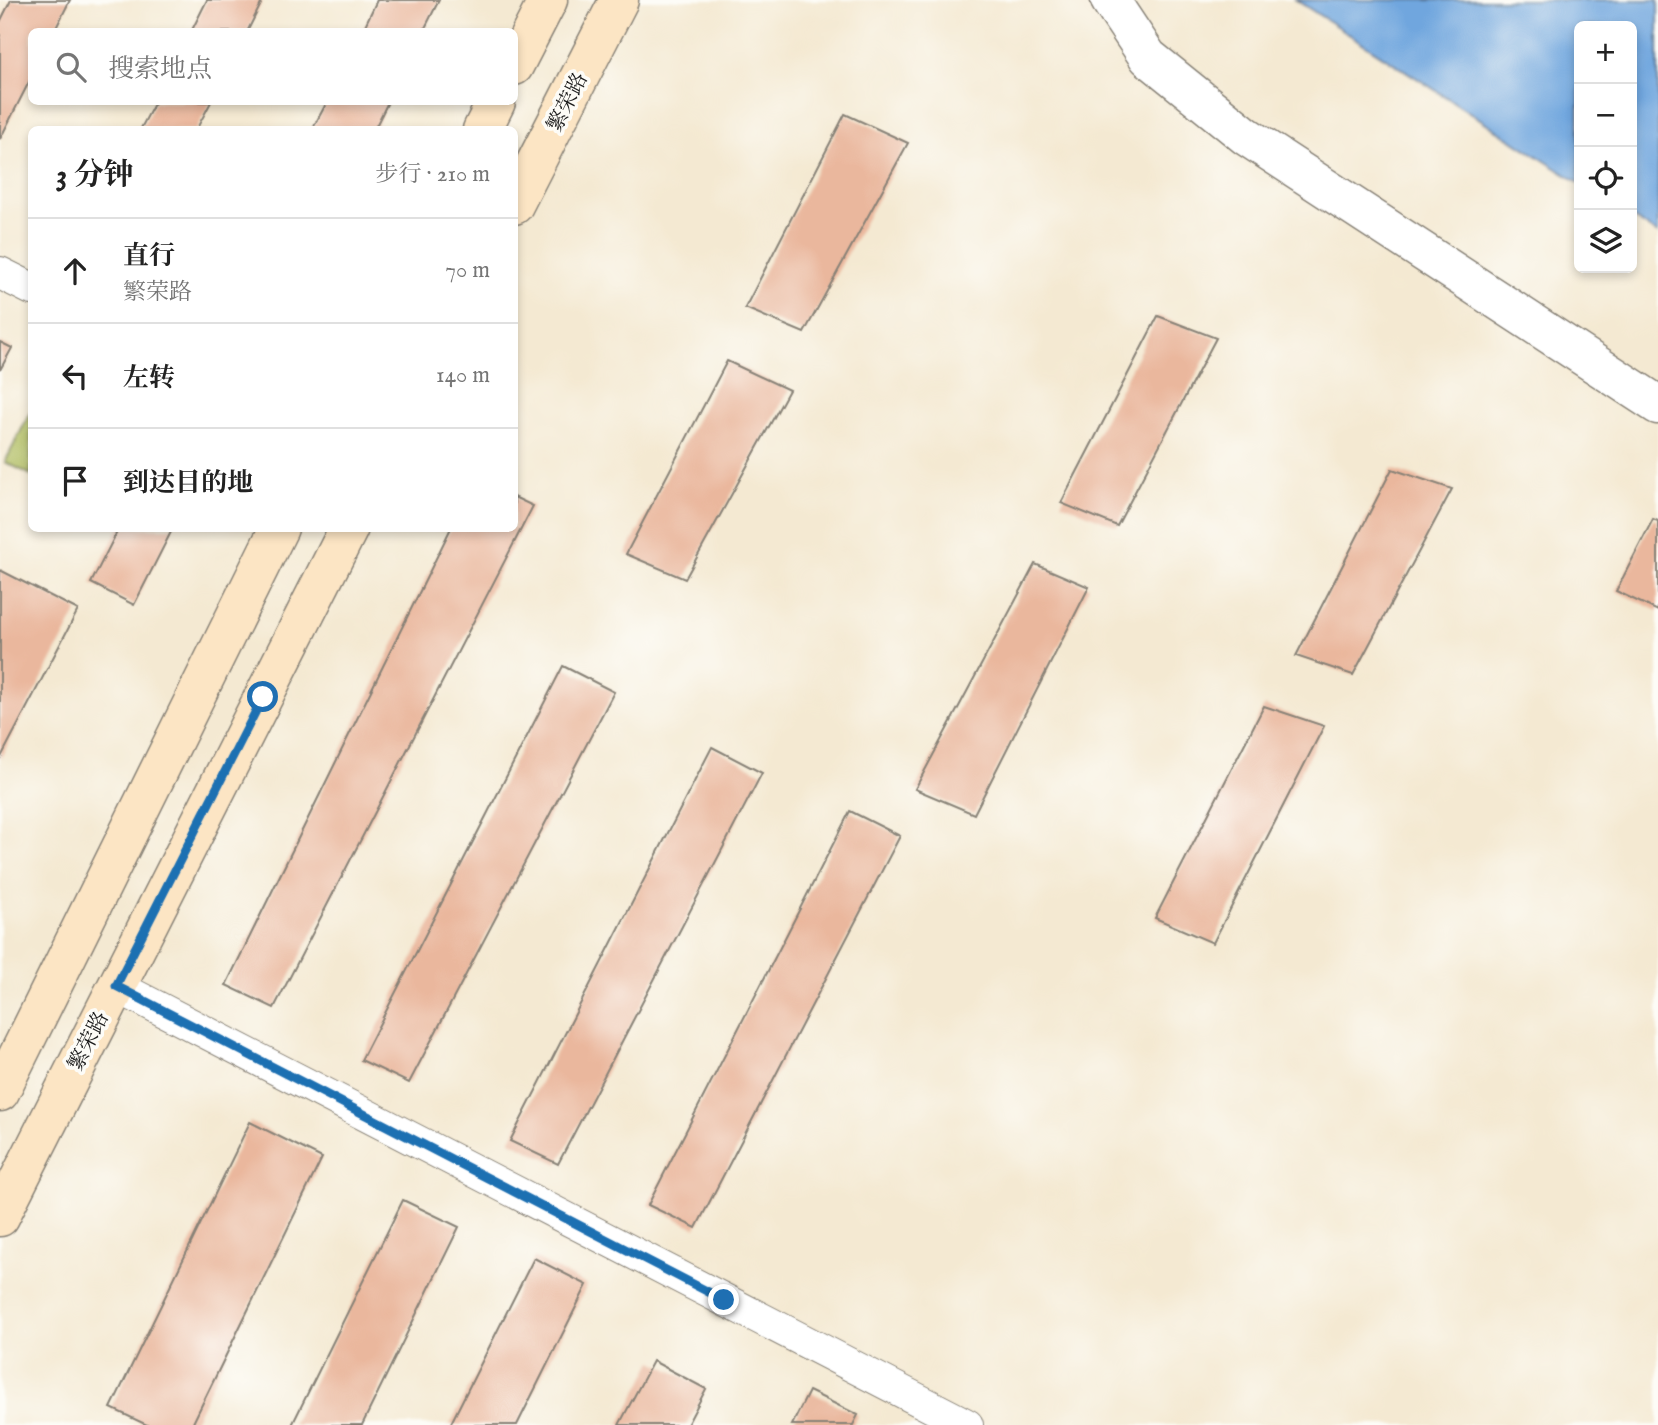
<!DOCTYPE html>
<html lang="zh">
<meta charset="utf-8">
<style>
:root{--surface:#fff;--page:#f6f6f6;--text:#222;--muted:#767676;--line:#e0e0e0}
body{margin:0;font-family:"IM FELL English","Noto Serif SC",serif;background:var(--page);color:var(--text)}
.controls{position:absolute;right:21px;top:21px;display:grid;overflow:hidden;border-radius:10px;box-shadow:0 4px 10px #0003}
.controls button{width:63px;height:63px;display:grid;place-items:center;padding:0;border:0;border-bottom:2px solid var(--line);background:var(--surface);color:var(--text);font:35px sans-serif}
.stop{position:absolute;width:21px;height:21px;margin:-16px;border:5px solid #1f6fb2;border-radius:50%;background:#fff}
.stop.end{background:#1f6fb2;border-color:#fff;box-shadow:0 2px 7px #0008}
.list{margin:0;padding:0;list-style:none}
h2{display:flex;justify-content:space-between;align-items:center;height:91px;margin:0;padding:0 28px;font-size:30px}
h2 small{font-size:23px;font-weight:400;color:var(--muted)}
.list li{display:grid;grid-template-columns:46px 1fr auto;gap:21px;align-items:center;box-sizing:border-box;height:105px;padding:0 28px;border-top:2px solid var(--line)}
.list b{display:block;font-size:26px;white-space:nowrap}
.list p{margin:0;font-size:23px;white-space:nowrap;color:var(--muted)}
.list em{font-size:23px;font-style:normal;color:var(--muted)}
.icon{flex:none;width:38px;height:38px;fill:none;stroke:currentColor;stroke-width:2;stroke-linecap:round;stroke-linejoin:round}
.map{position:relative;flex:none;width:1658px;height:1425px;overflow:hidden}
.search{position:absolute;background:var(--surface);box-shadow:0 4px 10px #0003;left:28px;top:28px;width:490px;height:77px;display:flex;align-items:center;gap:18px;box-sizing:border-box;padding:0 24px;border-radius:10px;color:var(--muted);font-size:26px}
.panel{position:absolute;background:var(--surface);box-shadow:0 4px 10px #0003;left:28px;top:126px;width:490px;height:406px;border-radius:10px}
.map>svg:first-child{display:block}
</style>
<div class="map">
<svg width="1658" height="1425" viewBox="0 0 1658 1425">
<rect width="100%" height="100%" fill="#fdfcf7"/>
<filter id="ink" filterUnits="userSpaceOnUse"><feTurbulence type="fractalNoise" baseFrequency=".0143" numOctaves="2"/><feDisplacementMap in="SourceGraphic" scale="14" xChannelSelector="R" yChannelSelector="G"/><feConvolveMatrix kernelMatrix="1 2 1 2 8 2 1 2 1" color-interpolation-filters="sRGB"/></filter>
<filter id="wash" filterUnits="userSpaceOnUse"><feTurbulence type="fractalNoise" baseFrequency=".00686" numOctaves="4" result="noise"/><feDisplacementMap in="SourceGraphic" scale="28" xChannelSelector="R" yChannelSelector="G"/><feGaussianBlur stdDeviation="1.57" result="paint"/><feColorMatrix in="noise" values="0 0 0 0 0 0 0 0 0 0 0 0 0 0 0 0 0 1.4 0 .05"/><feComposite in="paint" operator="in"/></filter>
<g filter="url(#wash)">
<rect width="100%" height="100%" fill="#f4e9d2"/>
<path fill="#aebb5d" stroke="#656c3c" stroke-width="2" d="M31 411V475L5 462Z"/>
<path fill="#6fa6de" stroke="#46617d" stroke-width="2" d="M1296 0H1658V234L1632 217V26H1579V183Z"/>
<g id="blocks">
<path fill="#eab79d" d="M11 0H70L54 32H32V76L0 139V22Z
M207 0H263L247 32H191Z
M377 0H439L423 32H362Z
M155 102H211L196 130H140Z
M327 102H388L374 130H312Z
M845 114 908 143 804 333 745 308Z
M1158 316 1216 338 1117 526 1061 503Z
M0 342 12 348 0 370Z
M727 361 789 390 685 579 626 554Z
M1392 469 1452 489 1353 675 1296 656Z
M514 497 533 506 274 1008 226 985 451 528H514Z
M1653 519 1658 521V611L1616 591Z
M119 528H173L134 605 91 583Z
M1035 564 1089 587 974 814 915 789Z
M0 570 78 610 0 759Z
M563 666 614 692 409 1083 361 1060Z
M1264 706 1324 726 1213 943 1155 918Z
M712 747 762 773 558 1164 510 1141Z
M850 811 900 836 696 1228 648 1205Z
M250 1122 322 1158 192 1425H147L111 1408Z
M403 1200 459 1227 362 1425H292Z
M534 1258 587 1285 517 1425H450Z
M653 1361 706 1389 687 1425H619Z
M809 1391 858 1415 853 1425H792Z"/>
</g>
</g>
<g filter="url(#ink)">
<use href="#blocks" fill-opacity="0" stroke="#888277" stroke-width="2"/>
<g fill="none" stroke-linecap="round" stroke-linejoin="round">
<g stroke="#888277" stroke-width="34">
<path id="minor" d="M0 273 32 289
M116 986 967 1425"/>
</g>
<g stroke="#888277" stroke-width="41">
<path id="tertiary" d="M1110 0 1148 57 1246 136 1658 405"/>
</g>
<g stroke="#888277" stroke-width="41">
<path id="secondary" d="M514 66 548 0
M482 130 496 102
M514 205 619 0
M0 1092 279 528
M0 1217 349 528"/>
</g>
<use href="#minor" stroke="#fff" stroke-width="32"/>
<use href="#tertiary" stroke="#fff" stroke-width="38"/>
<use href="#secondary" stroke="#fce5c4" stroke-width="38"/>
</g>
</g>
<g fill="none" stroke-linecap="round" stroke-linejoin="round" filter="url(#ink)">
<path stroke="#1f6fb2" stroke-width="9" d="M263 697 116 986 724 1300"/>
</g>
<g text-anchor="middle" stroke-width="7" stroke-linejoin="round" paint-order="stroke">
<g font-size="21" fill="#1c1c1c" stroke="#fdfcf7">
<text transform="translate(567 102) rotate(-63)" y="7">繁荣路</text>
<text transform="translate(88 1041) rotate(-63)" y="7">繁荣路</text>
</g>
</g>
</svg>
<div class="controls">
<button>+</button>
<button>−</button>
<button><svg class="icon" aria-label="locate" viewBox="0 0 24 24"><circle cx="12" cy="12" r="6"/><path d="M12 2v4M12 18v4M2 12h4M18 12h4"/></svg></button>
<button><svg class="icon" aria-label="layers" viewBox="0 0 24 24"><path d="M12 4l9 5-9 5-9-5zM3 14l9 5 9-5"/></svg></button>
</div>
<div class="stop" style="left:263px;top:697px"></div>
<div class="stop end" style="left:724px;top:1300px"></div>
<div class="search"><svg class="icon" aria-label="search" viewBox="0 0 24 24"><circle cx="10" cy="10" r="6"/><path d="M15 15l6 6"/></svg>搜索地点</div>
<section class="panel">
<h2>3 分钟<small>步行 · 210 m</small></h2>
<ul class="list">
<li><svg class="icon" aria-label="ahead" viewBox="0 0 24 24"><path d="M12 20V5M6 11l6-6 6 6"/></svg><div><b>直行</b><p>繁荣路</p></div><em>70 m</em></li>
<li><svg class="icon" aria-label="left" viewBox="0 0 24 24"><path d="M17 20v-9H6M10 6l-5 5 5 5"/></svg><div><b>左转</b></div><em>140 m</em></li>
<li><svg class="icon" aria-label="arrive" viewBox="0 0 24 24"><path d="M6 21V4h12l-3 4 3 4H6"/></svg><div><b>到达目的地</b></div></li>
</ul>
</section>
</div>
